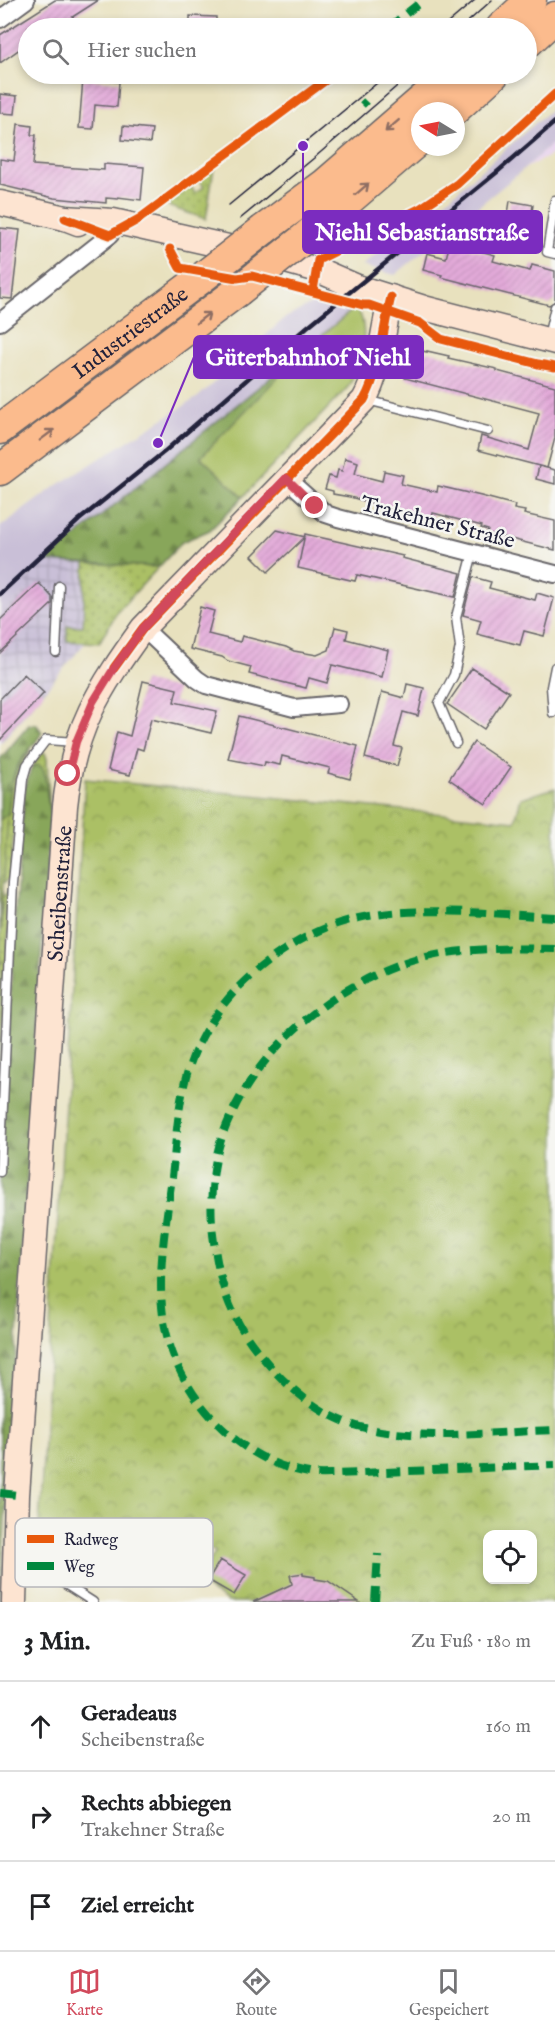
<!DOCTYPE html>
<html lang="de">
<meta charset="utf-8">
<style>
:root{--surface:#fff;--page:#f6f6f6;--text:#202124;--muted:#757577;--line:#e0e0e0;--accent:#d1495b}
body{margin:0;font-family:"IM FELL English",serif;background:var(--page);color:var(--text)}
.controls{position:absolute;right:18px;bottom:18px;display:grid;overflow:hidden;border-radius:12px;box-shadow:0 3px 9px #0003}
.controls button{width:54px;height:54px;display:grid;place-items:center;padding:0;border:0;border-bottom:2px solid var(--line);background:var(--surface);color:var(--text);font:30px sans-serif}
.compass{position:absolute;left:411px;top:102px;width:54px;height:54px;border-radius:50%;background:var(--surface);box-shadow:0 3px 9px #0003;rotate:280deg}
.stop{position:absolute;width:18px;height:18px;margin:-14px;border:4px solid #d1495b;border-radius:50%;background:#fff}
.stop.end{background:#d1495b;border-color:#fff;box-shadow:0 2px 6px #0008}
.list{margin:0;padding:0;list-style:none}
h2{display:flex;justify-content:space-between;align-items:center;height:78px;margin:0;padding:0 24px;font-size:26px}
h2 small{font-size:20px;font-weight:400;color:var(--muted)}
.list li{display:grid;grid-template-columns:39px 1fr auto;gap:18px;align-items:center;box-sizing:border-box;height:90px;padding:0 24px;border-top:2px solid var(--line)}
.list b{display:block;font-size:22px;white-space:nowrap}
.list p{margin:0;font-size:20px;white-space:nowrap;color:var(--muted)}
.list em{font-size:20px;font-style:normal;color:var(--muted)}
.icon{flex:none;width:33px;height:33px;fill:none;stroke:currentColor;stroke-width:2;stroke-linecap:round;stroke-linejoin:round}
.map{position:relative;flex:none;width:555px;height:1602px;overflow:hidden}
.search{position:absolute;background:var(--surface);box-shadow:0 3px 9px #0003;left:18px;right:18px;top:18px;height:66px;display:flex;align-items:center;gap:15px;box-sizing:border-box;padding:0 21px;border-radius:33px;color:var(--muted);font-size:22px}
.sheet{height:348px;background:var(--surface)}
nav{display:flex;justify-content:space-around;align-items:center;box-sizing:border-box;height:84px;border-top:2px solid var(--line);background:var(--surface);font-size:16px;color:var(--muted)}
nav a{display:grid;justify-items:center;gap:3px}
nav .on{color:var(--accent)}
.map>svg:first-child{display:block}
</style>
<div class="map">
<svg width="555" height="1602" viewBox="0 0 555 1602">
<defs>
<pattern id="industrial-grid" width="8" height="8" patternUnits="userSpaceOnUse" patternTransform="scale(1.5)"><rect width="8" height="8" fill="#c9bfd7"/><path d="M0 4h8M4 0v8" fill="none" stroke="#aca4b9"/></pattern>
<pattern id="grass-dots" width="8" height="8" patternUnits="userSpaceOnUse" patternTransform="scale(1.5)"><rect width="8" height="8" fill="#abc065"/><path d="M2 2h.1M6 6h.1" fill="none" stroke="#8b9c54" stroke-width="1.8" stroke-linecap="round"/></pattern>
<pattern id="forest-firs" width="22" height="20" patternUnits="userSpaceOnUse" patternTransform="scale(1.5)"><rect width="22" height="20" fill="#88a65a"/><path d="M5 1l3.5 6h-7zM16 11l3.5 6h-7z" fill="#6f874c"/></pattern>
<pattern id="park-crowns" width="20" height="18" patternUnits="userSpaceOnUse" patternTransform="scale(1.5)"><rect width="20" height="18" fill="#abc065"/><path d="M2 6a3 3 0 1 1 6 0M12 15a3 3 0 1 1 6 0" fill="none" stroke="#8b9c54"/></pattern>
<pattern id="building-hatch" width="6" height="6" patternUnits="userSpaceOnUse" patternTransform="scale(1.5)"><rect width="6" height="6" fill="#e3aad9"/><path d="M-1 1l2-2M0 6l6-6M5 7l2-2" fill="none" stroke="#c292bb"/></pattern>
</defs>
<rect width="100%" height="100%" fill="#f6f6f2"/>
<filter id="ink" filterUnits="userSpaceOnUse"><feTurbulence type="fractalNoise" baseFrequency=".0167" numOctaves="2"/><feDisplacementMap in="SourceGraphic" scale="12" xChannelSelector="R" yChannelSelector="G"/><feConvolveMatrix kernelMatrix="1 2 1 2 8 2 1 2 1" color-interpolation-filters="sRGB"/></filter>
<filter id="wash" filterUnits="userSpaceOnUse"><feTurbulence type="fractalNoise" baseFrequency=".008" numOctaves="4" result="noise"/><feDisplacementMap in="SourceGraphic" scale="24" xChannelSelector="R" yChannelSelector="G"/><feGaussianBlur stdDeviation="1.35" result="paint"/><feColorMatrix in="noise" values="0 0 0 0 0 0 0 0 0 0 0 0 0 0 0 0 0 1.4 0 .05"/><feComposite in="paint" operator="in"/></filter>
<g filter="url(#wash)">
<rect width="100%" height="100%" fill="#e8e1be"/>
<path fill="#e8d2ee" d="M555 141V153L524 169Z"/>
<path fill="url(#industrial-grid)" d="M46 561 159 567 117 612 99 643 86 642 0 744V616L26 591 19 584Z"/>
<path fill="#c9bfd7" d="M555 106V141L524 169 395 275 362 266 448 199Z
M321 299 355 308 30 574 20 584 27 590 0 616V527L53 488 198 397 285 318Z"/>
<path fill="url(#grass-dots)" stroke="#667150" stroke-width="1.5" d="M214 167 206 219 170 207 167 202 190 185 195 193 204 187 198 179Z
M85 563 159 567 117 612 99 643 67 641V626H83Z
M30 752 21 770 18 783 10 878 0 886V876L4 873C6 838 2 776 30 752Z
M42 752 45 753 47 759 50 817 44 770 32 767Z
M10 891 7 959 0 964 2 905 0 899Z"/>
<path fill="url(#forest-firs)" stroke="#55644a" stroke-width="1.5" d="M305 349 201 457 243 497 210 530 182 542 159 567 46 561Z
M36 724 42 732C36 744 29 749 22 759 11 774 10 796 8 814L0 820V759L29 725Z
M39 765 44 770 50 817 0 1602V1189L15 915 25 786 32 767Z"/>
<path fill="url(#park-crowns)" stroke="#667150" stroke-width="1.5" fill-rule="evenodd" d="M85 779 515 821 521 798 555 788V1602H228L197 1582 216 1551 39 1524ZM488 1534H532V1580H488Z
M7 959 0 1075V964Z"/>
<path fill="#abc065" stroke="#667150" stroke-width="1.5" d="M355 308C367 316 364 347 361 360 358 370 353 378 348 387L243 497 201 457 305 349Z
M8 814 0 930V820Z"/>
<g id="blocks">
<path fill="url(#building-hatch)" d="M55 0H99L63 23 67 28H28V43L0 63V35Z
M190 16 216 17V28H190Z
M83 79 119 82 117 107 95 105 93 129 79 128Z
M0 94 17 96 15 114 0 113Z
M18 124 32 126 31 135H36L33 165 104 170V164L144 167 141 200 118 197V199L106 198V203L54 198 0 185V159L14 161Z
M123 126 152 129 150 143 122 140Z
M510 201 533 205 531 218 508 214Z
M0 228 20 230 12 299 0 298Z
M450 243 495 255 493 261 530 271 532 265 555 271V301L549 305 441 277 442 275 423 270 427 253 446 258Z
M413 349 427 352V351L449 356 448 358 497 369V371L555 386V438L547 468 478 450 481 436 529 450 539 413 405 378Z
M345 458 358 462 355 474 382 481 384 471 403 475 401 484 437 492 438 486 481 496 515 505 514 509 525 511 524 514 555 521V550L487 533 488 530 481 528 482 526 433 513 431 520 350 497 333 494V491L325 489 329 476 336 478 338 470 342 471Z
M539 466 555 470V484L536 479Z
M277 530 305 537 268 572 252 556Z
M305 534 403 556 402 558 461 573 455 597 357 575 355 581 298 568Z
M473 577 491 582 489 588 535 600 537 593 554 598 544 636 524 631 520 645 477 634 481 620 463 615Z
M39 583 52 597V604L0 653V620Z
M200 607 214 611 208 634 240 642 242 636 286 647 294 651 317 655 329 650 335 627 348 630 346 639 388 650 382 677 332 665 327 683 309 678 306 688 249 674 251 667 228 661 222 657 190 649Z
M472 668 509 692 484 729 447 704Z
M24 674 44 693 0 740V699Z
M143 681 177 689 174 702 217 711 211 733 151 719 143 750 137 748 130 775 108 770 117 732 130 736Z
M407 684 424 688 418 716 403 712 394 746 402 748 397 766 365 758 382 692 404 698Z
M239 716 358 746 350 779 328 773 330 768 282 756 280 765 265 762 264 766 228 759Z
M474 742 511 767 486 804 449 779Z
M220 1560 246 1575 234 1595 208 1580Z
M303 1573V1575L315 1577V1579L328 1581 359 1602H253L292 1584 290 1575Z"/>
</g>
</g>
<g filter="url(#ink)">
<use href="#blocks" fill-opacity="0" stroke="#676569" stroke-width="1.5"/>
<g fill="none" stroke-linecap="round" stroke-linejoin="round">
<g stroke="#676569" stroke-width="11">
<path id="lane" d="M555 200 547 252 555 254
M548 337 555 307
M367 400 488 431
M56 652 59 586
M553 713 551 687 555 667
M456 743 439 703 454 675 460 647 456 617 473 553
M0 1172 13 882 23 779 27 765 46 740 76 742
M17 1571 37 1572 57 1579 93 1602"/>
</g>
<g stroke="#676569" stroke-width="20">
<path id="street" d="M0 19 26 0
M0 322 110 235
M286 478 326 514 338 518 555 574
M143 628 197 679 206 685 294 708 339 704"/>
</g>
<g stroke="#676569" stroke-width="27">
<g id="secondary">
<path d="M0 203 65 218 78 223"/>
<path d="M65 218 113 221 264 255 318 270 357 287 424 308 555 342"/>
<path id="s1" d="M14 1602 17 1495 65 806C73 729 99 689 143 628L364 400C381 369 382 332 391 297"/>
</g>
</g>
<g stroke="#676569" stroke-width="33">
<g id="highway">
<path d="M501 28 531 0"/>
<path d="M526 44 555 17"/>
<path d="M453 111 494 74"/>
<path d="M263 230 325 184 452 74"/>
<path d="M301 241 420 139"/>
<path id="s2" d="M0 429 199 280"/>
<path d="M0 470 238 291"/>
</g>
</g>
<use href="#lane" stroke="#fff" stroke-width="8"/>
<use href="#street" stroke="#fff" stroke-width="16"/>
<use href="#secondary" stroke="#fde4d1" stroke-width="24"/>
<use href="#highway" stroke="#fbbb8d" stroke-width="30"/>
<path stroke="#22223b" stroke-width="1.5" d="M442 28 475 0
M461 28 492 0
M229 205 388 74
M240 219 314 158 411 74"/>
<path stroke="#22223b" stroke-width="4.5" d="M0 594 79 520 164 452 307 327 496 173 555 122"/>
<g stroke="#676569" stroke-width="33" stroke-linecap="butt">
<path id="highway-bridge" d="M199 280 263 230
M238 291 301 241"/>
</g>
<use href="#highway-bridge" stroke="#fbbb8d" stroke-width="30"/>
<path stroke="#00873e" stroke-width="8" stroke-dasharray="15 8" stroke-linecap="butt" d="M388 28 423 0
M362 105 366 101
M555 917C485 914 391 901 326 928 272 950 221 994 197 1047 178 1087 177 1134 172 1177 166 1224 156 1275 164 1322 177 1394 236 1461 309 1473 318 1475 328 1474 337 1474L555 1465
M555 949C505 948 450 947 402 964 323 992 250 1057 222 1137 211 1169 209 1208 214 1242 219 1280 229 1313 252 1344 279 1380 314 1413 357 1426 413 1442 496 1432 555 1430
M0 1493 17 1495
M375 1602 378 1554"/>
<g stroke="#f6f6f2" stroke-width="13">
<path id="cycleway" d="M65 218 110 235 139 219 334 74
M170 249 180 268 237 278 252 276 363 305H369L420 323 441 339 538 364 555 367
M313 291 318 260 421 208 457 184 555 94
M114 668 143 628 364 400C381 369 382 332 391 297"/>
</g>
<use href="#cycleway" stroke="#e8590c" stroke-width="9"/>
</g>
<defs><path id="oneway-shaft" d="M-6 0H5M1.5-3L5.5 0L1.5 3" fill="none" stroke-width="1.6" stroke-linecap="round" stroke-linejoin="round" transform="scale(1.5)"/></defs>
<g stroke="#8e6e64">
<use href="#oneway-shaft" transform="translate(392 126) rotate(139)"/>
<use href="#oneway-shaft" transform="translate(362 189) rotate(-41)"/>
<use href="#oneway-shaft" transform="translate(203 318) rotate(-38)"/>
<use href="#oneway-shaft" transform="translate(47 435) rotate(-37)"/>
</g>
</g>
<g fill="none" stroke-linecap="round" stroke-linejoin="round" filter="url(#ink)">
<path stroke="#d1495b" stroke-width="8" d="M68 774 76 742 93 702 114 668 143 628 286 478 315 506"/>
</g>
<g text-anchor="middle" stroke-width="5" stroke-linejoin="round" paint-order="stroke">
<g font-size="22" fill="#22223b" stroke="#f6f6f2">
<text dy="8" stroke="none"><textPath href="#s2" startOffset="162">Industriestraße</textPath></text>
<text transform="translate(438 521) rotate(14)" y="8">Trakehner Straße</text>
<text dy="8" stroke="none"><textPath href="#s1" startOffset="710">Scheibenstraße</textPath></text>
</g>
</g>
<rect x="15" y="1518" width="198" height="69" rx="9" fill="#f6f6f2" stroke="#b6b6bb" stroke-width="1.5"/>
<rect x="27" y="1535" width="27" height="8" fill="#e8590c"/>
<rect x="27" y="1562" width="27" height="8" fill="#00873e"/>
<g font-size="16" fill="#22223b">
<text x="64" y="1545">Radweg</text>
<text x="64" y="1572">Weg</text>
</g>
<path fill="none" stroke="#7b2cbf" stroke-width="2" d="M303 146L303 232M158 443L194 357"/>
<g fill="#7b2cbf" stroke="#f6f6f2" stroke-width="2">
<circle cx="303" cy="146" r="6"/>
<circle cx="158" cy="443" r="6"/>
</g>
<g fill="#7b2cbf" stroke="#7b2cbf" stroke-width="2">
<rect x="303" y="211" width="239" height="42" rx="6"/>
<rect x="194" y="336" width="229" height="42" rx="6"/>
</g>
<g font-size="24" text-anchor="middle" font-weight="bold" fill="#fff">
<text x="422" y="240">Niehl Sebastianstraße</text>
<text x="308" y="365">Güterbahnhof Niehl</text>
</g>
</svg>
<div class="controls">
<button><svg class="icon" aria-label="locate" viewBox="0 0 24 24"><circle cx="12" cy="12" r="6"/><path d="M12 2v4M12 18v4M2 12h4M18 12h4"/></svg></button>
</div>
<svg class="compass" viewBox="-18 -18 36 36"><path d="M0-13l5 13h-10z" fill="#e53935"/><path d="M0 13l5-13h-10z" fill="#757577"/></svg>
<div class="stop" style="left:68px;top:774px"></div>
<div class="stop end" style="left:315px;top:506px"></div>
<div class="search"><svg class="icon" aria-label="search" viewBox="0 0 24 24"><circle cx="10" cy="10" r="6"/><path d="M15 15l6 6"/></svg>Hier suchen</div>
</div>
<section class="sheet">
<h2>3 Min.<small>Zu Fuß · 180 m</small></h2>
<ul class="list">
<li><svg class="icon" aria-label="ahead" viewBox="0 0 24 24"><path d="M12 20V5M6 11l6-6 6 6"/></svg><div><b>Geradeaus</b><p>Scheibenstraße</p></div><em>160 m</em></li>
<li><svg class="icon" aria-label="right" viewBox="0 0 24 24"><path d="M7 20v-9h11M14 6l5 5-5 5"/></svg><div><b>Rechts abbiegen</b><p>Trakehner Straße</p></div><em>20 m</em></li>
<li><svg class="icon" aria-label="arrive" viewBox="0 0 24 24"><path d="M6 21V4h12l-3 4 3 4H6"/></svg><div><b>Ziel erreicht</b></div></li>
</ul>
</section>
<nav>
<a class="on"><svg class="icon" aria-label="map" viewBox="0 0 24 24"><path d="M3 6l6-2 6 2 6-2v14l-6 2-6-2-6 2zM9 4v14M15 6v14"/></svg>Karte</a>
<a><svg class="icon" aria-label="directions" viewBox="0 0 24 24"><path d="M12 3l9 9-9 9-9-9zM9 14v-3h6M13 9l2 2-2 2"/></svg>Route</a>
<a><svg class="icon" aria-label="saved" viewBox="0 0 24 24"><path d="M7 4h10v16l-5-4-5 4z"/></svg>Gespeichert</a>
</nav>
